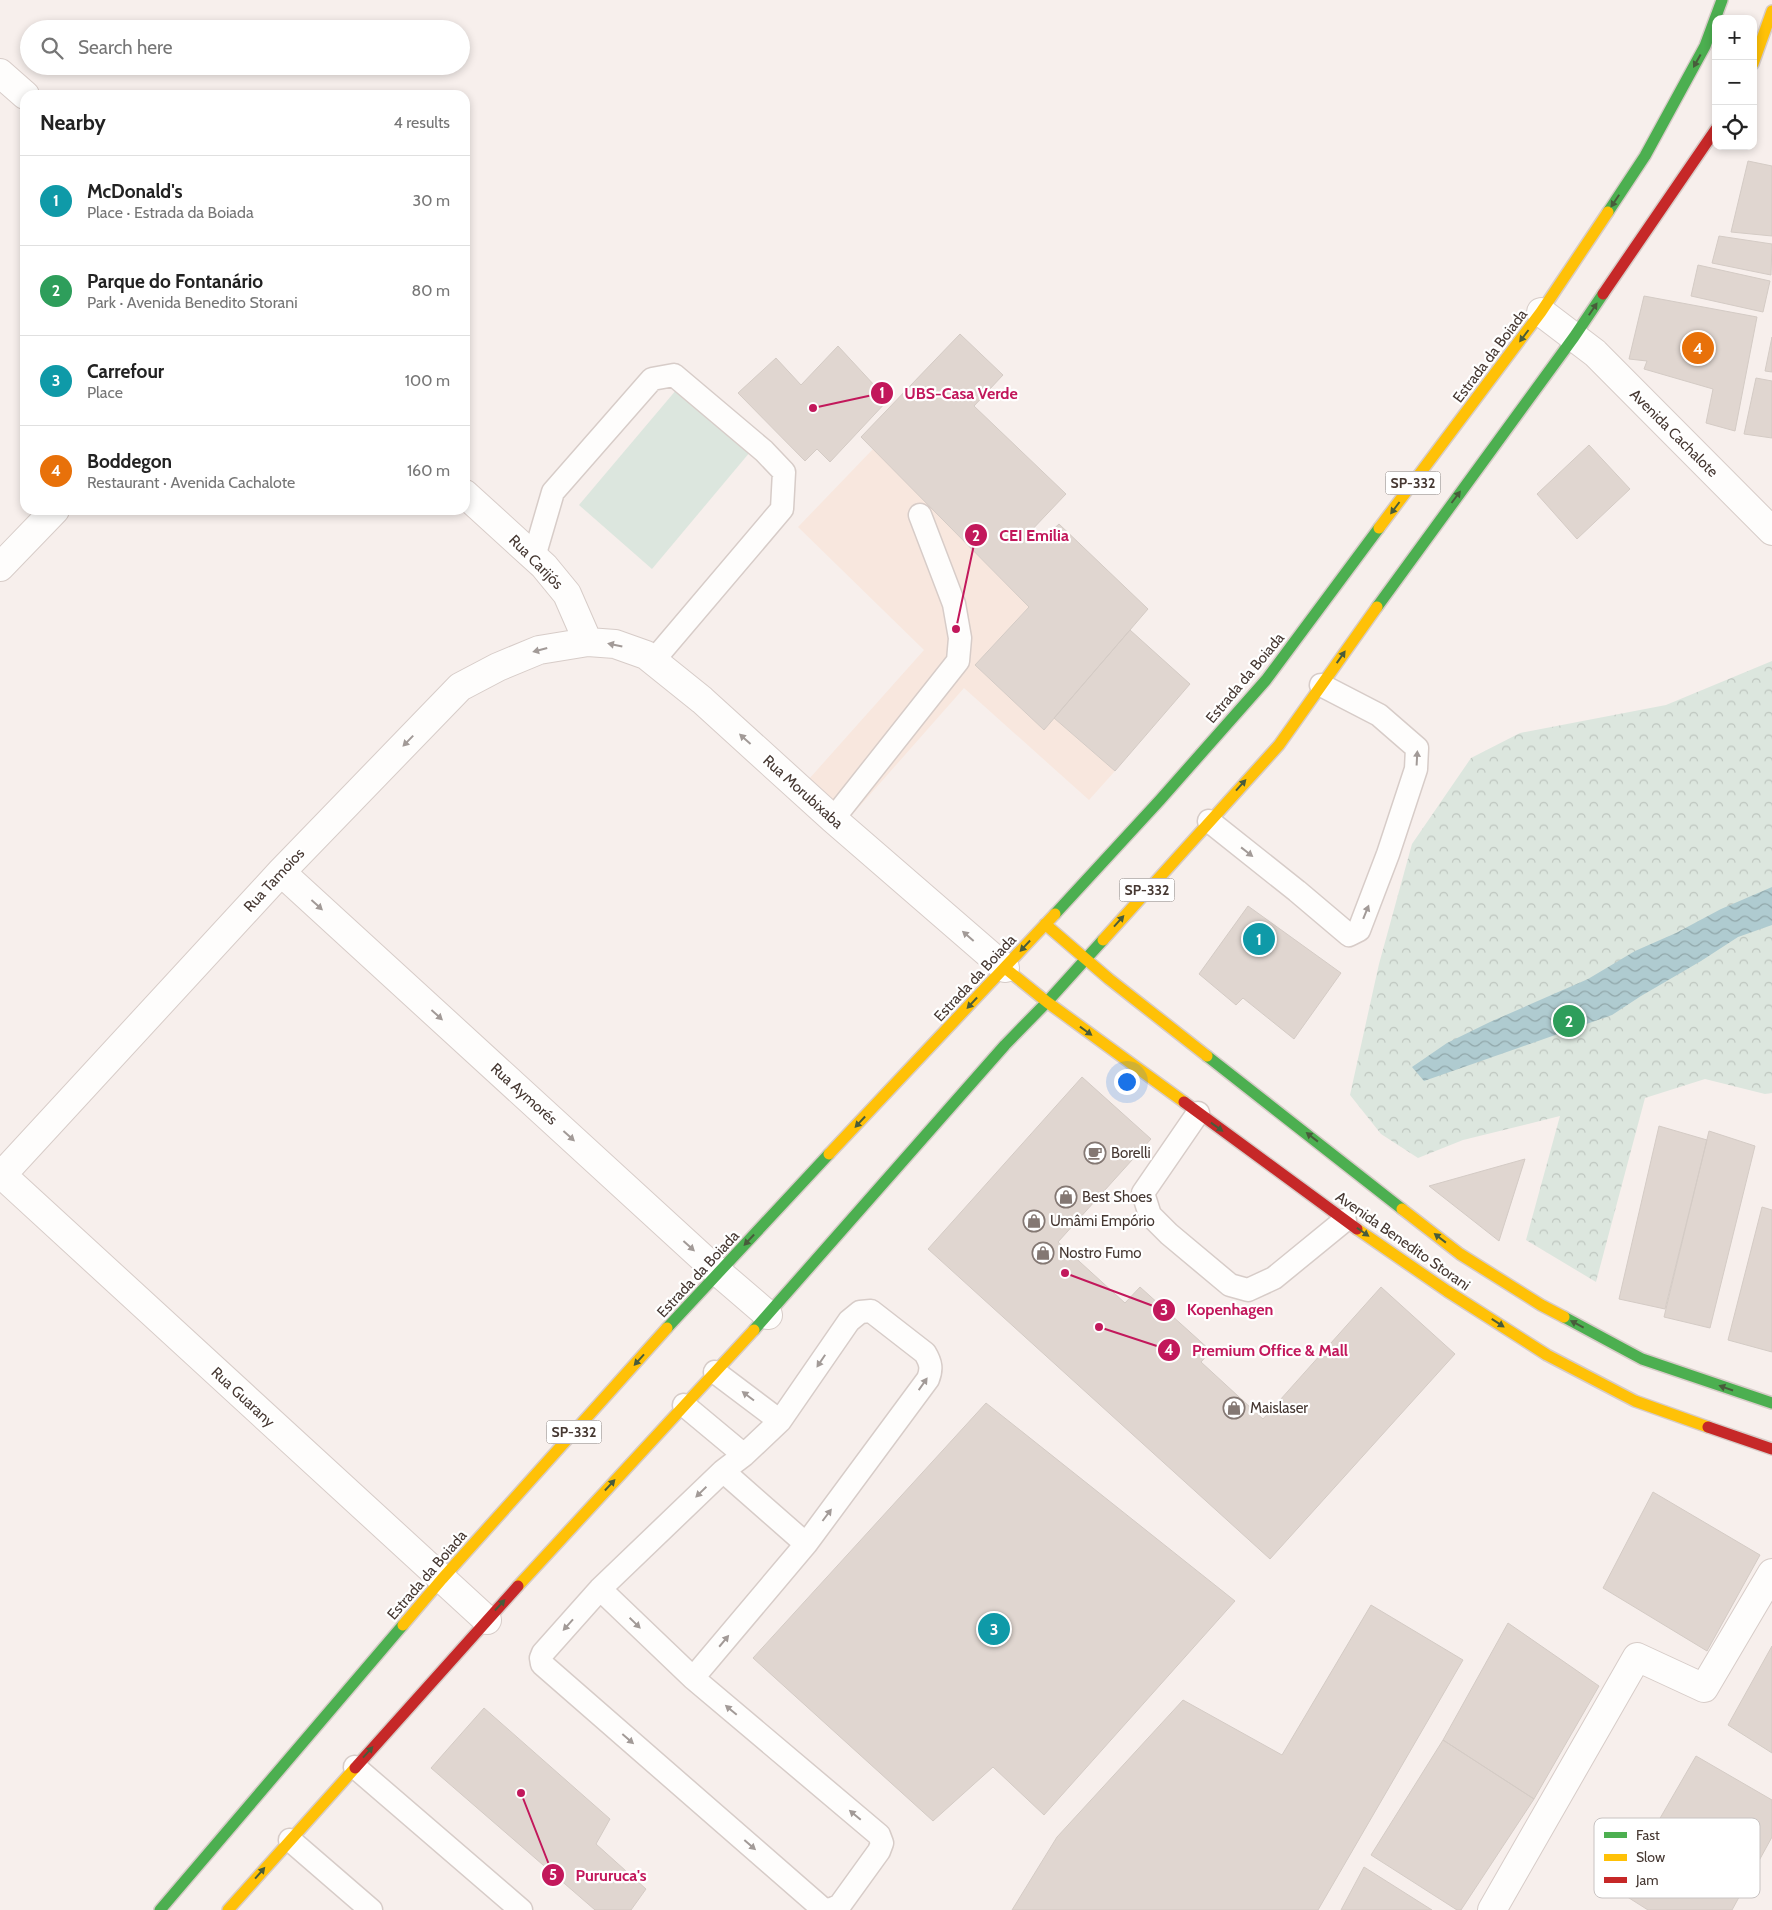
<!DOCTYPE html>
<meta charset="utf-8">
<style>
:root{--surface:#fff;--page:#f2f2f2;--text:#222;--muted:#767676;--line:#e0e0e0;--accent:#847873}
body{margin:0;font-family:Cabin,sans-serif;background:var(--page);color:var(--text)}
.controls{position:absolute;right:15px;top:15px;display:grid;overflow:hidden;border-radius:10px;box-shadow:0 2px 8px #0003}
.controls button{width:45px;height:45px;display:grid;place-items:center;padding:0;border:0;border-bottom:1px solid var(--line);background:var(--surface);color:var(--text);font:25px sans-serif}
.you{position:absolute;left:1126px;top:1081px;width:18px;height:18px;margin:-12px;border:4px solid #fff;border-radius:50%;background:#1a73e8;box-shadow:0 0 0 8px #1a73e833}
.badge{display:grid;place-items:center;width:32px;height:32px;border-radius:50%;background:var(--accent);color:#fff;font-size:16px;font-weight:700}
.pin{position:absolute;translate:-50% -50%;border:2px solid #fff;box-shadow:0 1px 5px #0006}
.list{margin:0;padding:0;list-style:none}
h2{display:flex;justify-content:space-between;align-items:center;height:65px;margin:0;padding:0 20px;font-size:21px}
h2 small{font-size:16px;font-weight:400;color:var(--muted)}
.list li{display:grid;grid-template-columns:32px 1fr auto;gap:15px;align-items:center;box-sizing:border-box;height:90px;padding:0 20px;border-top:1px solid var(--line)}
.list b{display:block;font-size:19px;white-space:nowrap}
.list p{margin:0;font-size:16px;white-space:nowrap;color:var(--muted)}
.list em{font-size:16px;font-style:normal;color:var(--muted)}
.icon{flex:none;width:28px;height:28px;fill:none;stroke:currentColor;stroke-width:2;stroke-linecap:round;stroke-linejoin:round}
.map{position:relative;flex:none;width:1772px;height:1910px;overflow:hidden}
.search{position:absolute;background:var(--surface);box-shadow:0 2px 8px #0003;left:20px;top:20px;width:450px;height:55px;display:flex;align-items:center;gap:12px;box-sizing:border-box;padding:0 18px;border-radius:28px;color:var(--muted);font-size:19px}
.panel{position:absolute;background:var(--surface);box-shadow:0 2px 8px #0003;left:20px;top:90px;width:450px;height:425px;border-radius:15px}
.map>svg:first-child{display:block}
</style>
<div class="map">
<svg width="1772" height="1910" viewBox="0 0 1772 1910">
<defs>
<pattern id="park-crowns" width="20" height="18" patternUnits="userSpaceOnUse" patternTransform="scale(1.25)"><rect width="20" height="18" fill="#dce6de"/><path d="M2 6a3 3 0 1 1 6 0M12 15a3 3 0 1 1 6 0" fill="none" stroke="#bec6bf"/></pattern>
<pattern id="water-waves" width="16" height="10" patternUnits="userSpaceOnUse" patternTransform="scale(1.25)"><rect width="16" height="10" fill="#afcbd0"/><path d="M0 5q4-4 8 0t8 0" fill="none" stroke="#90a6a9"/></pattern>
</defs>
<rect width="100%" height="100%" fill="#f7efec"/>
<path fill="#f8e7de" d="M873 449 1029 607 975 665 1044 730 1054 718 1115 771 1089 800 964 688 851 816 809 779 924 650 798 527Z"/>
<path fill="#dce6de" d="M677 389 750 452 652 569 579 505Z"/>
<path fill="url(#park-crowns)" d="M1772 661V1093L1765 1094 1705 1079 1645 1098 1596 1282 1526 1240 1560 1116 1463 1140 1418 1158 1381 1134 1350 1095 1379 964 1412 844 1471 758 1520 733 1666 705Z"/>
<path fill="url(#water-waves)" d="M1772 887V925L1738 937 1701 961 1641 996 1612 1015 1424 1081 1412 1067 1447 1043 1490 1022 1588 979 1635 951 1676 933 1721 909Z"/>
<path fill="#e0d6d0" stroke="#d4cbc5" d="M1748 161 1772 166V236L1731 232Z
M1719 236 1772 244 1771 275 1712 263Z
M1698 265 1770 281 1763 312 1691 296Z
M1644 296 1757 317 1735 431 1706 423 1713 389 1644 369 1647 361 1629 359Z
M960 334 1003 375 974 406 1066 494 1028 534 1037 544 1059 524 1148 609 1044 730 975 665 1029 607 861 437Z
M1772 337V372L1765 371Z
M838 346 888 400 830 462 817 449 805 461 738 393 776 358 801 385Z
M1756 378 1772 381V438L1744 434Z
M1589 445 1630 489 1577 539 1537 494Z
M1130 630 1190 684 1115 771 1054 718Z
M1248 906 1341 973 1294 1039 1243 998 1236 1005 1199 974Z
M1082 1077 1151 1139 1058 1242 1125 1303 1140 1287 1211 1351 1201 1362 1263 1419 1381 1287 1455 1354 1270 1559 928 1249Z
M1659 1126 1707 1140 1665 1309 1619 1299Z
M1709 1131 1755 1146 1710 1328 1664 1317Z
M1525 1159 1499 1241 1429 1186Z
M1762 1207 1772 1210V1352L1728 1340Z
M986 1403 1235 1601 1044 1815 993 1767 933 1821 753 1658Z
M1653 1492 1760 1555 1707 1651 1603 1588Z
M1371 1605 1463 1660 1318 1910H1012L1057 1837 1183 1700 1282 1755Z
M1508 1623 1599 1686 1534 1799 1443 1740Z
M1772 1646V1753L1728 1725Z
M484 1708 610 1819 596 1844 646 1889 631 1910H595L431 1768Z
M1443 1740 1534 1799 1461 1910H1457L1371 1855Z
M1696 1756 1772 1800V1837L1732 1910H1648L1618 1891Z
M1364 1867 1432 1910H1341Z"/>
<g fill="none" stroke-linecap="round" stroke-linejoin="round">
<g stroke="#d7ccc8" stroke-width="25">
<path id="lane" d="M534 557 553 492 652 379 674 375 764 451 784 472 782 509 653 661
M833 819 958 661 960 638 954 604 920 515
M1209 821 1297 891 1349 935 1359 930 1388 854 1416 769 1417 748 1379 715 1321 685
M1198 1113 1143 1193 1150 1215 1169 1234 1230 1285 1248 1290 1274 1278 1345 1220
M715 1372 780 1421
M684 1405 744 1455
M723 1471 806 1544
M600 1589 693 1678 879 1835 882 1843 879 1851 840 1905 832 1909 824 1910 542 1664 541 1658 543 1653 600 1589 723 1471 744 1455 780 1421 849 1321 860 1312 871 1311 925 1353C931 1363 932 1369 928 1379L806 1544 693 1678
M355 1767 521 1910
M290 1840 371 1910"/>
</g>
<g stroke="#d7ccc8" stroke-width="30">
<path id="street" d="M0 73 25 95
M1541 312 1595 353 1772 531
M465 494 544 566 567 594 588 642
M0 567 55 510
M281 872 718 1272 768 1315
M0 1173 487 1620
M0 1177 281 872 460 687 498 667 539 650 588 642 615 644 646 655 702 700 833 819 1005 968
M1492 1910 1637 1657 1704 1688 1772 1573"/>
</g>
<g stroke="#d7ccc8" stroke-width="14">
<path id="fast" d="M1608 212 1645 156 1705 46 1722 0
M1377 607 1574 337 1603 294
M1055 914 1160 800 1266 680 1379 528
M1207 1056 1402 1209
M1564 1317 1642 1359 1772 1403
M667 1328 829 1154
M754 1330 1005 1045 1047 1002 1103 940
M160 1910 403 1625"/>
</g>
<g stroke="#d7ccc8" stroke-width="14">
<path id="slow" d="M1753 64 1772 11
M1379 528 1541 312 1608 212
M1045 924 1109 979 1207 1056
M1103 940 1279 745 1377 607
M1005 968 1047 1002 1184 1102
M829 1154 1055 914
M1402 1209 1460 1254 1541 1305 1564 1317
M1357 1229 1447 1291 1547 1355 1635 1401 1708 1427
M518 1586 754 1330
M403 1625 442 1579 667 1328
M228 1910 355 1768"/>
</g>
<g stroke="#d7ccc8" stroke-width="14">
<path id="jam" d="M1603 294 1716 129
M1184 1102 1357 1229
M1708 1427 1772 1449
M355 1768 518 1586"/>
</g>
<use href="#lane" stroke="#fefdfc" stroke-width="22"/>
<use href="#street" stroke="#fefdfc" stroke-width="28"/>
<use href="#fast" stroke="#4caf50" stroke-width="11"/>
<use href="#slow" stroke="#ffc107" stroke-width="11"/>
<use href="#jam" stroke="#c62828" stroke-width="11"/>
</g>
<defs><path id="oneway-solid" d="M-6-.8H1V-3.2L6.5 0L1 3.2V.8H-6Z" transform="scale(1.25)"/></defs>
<g fill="#485c3b">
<use href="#oneway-solid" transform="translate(1697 61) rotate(119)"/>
<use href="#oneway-solid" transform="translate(1615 201) rotate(124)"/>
<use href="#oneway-solid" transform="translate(1593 309) rotate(-56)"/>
<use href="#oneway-solid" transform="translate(1524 336) rotate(127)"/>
<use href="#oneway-solid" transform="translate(1456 497) rotate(-53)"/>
<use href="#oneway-solid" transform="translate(1395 508) rotate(127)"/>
<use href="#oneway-solid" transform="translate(1341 657) rotate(-55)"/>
<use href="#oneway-solid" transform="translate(1241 785) rotate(-48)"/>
<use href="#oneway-solid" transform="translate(1119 921) rotate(-48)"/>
<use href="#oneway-solid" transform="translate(1025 946) rotate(133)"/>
<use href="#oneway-solid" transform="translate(972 1003) rotate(133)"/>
<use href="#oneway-solid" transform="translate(1086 1031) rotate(36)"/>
<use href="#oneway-solid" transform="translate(860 1122) rotate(133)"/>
<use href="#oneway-solid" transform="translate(1217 1127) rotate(36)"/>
<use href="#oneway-solid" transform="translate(1312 1137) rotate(-142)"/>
<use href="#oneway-solid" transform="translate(1363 1232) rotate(35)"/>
<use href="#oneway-solid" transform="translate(1440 1238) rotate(-142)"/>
<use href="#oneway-solid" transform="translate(749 1240) rotate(133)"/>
<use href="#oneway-solid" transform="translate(1498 1323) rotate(33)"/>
<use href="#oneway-solid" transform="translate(1577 1324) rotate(-152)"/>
<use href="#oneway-solid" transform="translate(639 1360) rotate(132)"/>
<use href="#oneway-solid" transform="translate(1726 1388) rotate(-161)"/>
<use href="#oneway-solid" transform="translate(610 1485) rotate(-47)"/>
<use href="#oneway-solid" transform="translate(500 1605) rotate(-47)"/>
<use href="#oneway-solid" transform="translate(368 1752) rotate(-48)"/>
<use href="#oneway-solid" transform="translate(260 1873) rotate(-49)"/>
</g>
<g fill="#a29a97">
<use href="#oneway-solid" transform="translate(615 645) rotate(-168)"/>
<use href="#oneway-solid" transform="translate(540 650) rotate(165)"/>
<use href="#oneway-solid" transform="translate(745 739) rotate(-138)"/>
<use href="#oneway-solid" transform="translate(408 741) rotate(134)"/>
<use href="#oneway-solid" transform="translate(1417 758) rotate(-87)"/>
<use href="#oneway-solid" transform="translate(1247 852) rotate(38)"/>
<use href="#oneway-solid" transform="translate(317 905) rotate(42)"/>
<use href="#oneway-solid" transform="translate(1366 912) rotate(-68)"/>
<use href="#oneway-solid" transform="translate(968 936) rotate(-139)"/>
<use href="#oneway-solid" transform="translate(437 1015) rotate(42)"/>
<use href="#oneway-solid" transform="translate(569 1136) rotate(42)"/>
<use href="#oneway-solid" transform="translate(689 1246) rotate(42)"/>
<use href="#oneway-solid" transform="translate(821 1361) rotate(124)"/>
<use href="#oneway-solid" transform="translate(923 1384) rotate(-55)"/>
<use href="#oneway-solid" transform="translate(748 1396) rotate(-143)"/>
<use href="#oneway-solid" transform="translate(701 1492) rotate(136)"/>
<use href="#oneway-solid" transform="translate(827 1515) rotate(-53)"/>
<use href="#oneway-solid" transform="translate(635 1623) rotate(44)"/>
<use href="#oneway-solid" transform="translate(568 1625) rotate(132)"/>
<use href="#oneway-solid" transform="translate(724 1641) rotate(-50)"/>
<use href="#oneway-solid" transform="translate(731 1710) rotate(-140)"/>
<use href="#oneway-solid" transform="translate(628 1739) rotate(41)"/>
<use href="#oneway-solid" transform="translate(855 1815) rotate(-140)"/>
<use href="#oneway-solid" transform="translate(750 1845) rotate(41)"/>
</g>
<defs>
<g id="cafe-ring" transform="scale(1.125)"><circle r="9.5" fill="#fff" stroke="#847873" stroke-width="1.5"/><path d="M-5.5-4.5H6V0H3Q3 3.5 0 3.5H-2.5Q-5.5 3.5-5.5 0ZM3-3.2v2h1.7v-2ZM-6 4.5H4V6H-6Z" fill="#847873"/></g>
<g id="shop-ring" transform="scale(1.125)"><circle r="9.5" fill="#fff" stroke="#847873" stroke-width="1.5"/><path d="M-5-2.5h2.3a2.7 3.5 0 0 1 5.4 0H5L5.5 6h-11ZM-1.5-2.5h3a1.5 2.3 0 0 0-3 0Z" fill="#847873"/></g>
</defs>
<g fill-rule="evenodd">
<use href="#cafe-ring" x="1095" y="1153"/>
<use href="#shop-ring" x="1066" y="1197"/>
<use href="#shop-ring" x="1034" y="1221"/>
<use href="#shop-ring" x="1043" y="1253"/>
<use href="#shop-ring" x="1234" y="1408"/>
</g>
<g text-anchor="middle" stroke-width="4.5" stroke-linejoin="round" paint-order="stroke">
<g fill="#fff" stroke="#7e7470" stroke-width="1">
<rect x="1385.5" y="471.5" width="55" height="23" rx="4"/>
<rect x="1119.5" y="878.5" width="55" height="23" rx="4"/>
<rect x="546.5" y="1420.5" width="55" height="23" rx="4"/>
</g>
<g font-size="14" font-weight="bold" fill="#463832">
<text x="1413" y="488">SP-332</text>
<text x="1147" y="895">SP-332</text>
<text x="574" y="1437">SP-332</text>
</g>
<g font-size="15" fill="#463832" stroke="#fff">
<text transform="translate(1490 356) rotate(-53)" y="5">Estrada da Boiada</text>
<text transform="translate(1674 433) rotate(45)" y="5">Avenida Cachalote</text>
<text transform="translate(536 562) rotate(45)" y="5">Rua Carijós</text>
<text transform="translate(1245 678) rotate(-50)" y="5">Estrada da Boiada</text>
<text transform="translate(803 792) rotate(42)" y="5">Rua Morubixaba</text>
<text transform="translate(274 880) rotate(-47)" y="5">Rua Tamoios</text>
<text transform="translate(975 978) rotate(-47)" y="5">Estrada da Boiada</text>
<text transform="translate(524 1094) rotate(42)" y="5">Rua Aymorés</text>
<text transform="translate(1403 1241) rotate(35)" y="5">Avenida Benedito Storani</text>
<text transform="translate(698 1274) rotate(-47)" y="5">Estrada da Boiada</text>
<text transform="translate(243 1397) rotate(43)" y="5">Rua Guarany</text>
<text transform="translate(427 1575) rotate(-49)" y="5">Estrada da Boiada</text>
</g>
<g font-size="15" fill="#463832" stroke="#fff" text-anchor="start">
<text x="1111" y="1158">Borelli</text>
<text x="1082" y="1202">Best Shoes</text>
<text x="1050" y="1226">Umâmi Empório</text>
<text x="1059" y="1258">Nostro Fumo</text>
<text x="1250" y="1413">Maislaser</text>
</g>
</g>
<rect x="1594" y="1818" width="166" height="80" rx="8" fill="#fff" stroke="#c8c3c2" stroke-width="1"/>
<rect x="1604" y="1832" width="23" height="6" fill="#4caf50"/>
<rect x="1604" y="1854" width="23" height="7" fill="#ffc107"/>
<rect x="1604" y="1877" width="23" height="6" fill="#c62828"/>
<g font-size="14" fill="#463832">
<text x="1636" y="1840">Fast</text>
<text x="1636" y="1862">Slow</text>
<text x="1636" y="1885">Jam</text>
</g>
<path fill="none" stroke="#c2185b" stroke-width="2" d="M813 408L882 393M956 629L976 535M1065 1273L1164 1310M1099 1327L1169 1350M521 1793L553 1875"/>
<g fill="#c2185b" stroke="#fff" stroke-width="2">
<circle cx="813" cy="408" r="5"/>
<circle cx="956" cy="629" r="5"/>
<circle cx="1065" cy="1273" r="5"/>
<circle cx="1099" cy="1327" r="5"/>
<circle cx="521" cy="1793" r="5"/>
<circle cx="882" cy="393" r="12"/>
<circle cx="976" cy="535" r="12"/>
<circle cx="1164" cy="1310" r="12"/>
<circle cx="1169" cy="1350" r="12"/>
<circle cx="553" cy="1875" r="12"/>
</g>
<g font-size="15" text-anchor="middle" font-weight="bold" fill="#fff">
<text x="882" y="398">1</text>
<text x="976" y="541">2</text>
<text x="1164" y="1315">3</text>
<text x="1169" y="1355">4</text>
<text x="553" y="1880">5</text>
</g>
<g font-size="16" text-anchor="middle" font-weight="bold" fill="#c2185b" stroke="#fff" stroke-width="4.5" stroke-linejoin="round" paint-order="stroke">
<text x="961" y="399">UBS-Casa Verde</text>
<text x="1034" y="541">CEI Emilia</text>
<text x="1230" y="1315">Kopenhagen</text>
<text x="1270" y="1356">Premium Office &amp; Mall</text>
<text x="611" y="1881">Pururuca's</text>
</g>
</svg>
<div class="controls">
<button>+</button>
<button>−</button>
<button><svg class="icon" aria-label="locate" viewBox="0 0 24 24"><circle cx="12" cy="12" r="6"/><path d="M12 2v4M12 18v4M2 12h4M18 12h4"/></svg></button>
</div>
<div class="you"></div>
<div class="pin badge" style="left:1259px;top:939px;background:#0f9aa8">1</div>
<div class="pin badge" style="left:1569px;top:1021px;background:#2e9e5b">2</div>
<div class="pin badge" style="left:994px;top:1629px;background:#0f9aa8">3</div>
<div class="pin badge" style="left:1698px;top:348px;background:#e8710a">4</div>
<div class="search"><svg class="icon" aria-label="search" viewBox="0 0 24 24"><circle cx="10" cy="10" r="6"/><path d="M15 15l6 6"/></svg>Search here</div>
<section class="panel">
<h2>Nearby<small>4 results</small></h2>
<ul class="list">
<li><span class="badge" style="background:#0f9aa8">1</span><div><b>McDonald's</b><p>Place · Estrada da Boiada</p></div><em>30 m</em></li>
<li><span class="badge" style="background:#2e9e5b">2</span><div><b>Parque do Fontanário</b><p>Park · Avenida Benedito Storani</p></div><em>80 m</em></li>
<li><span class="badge" style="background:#0f9aa8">3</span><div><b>Carrefour</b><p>Place</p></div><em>100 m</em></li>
<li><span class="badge" style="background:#e8710a">4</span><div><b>Boddegon</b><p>Restaurant · Avenida Cachalote</p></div><em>160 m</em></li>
</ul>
</section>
</div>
